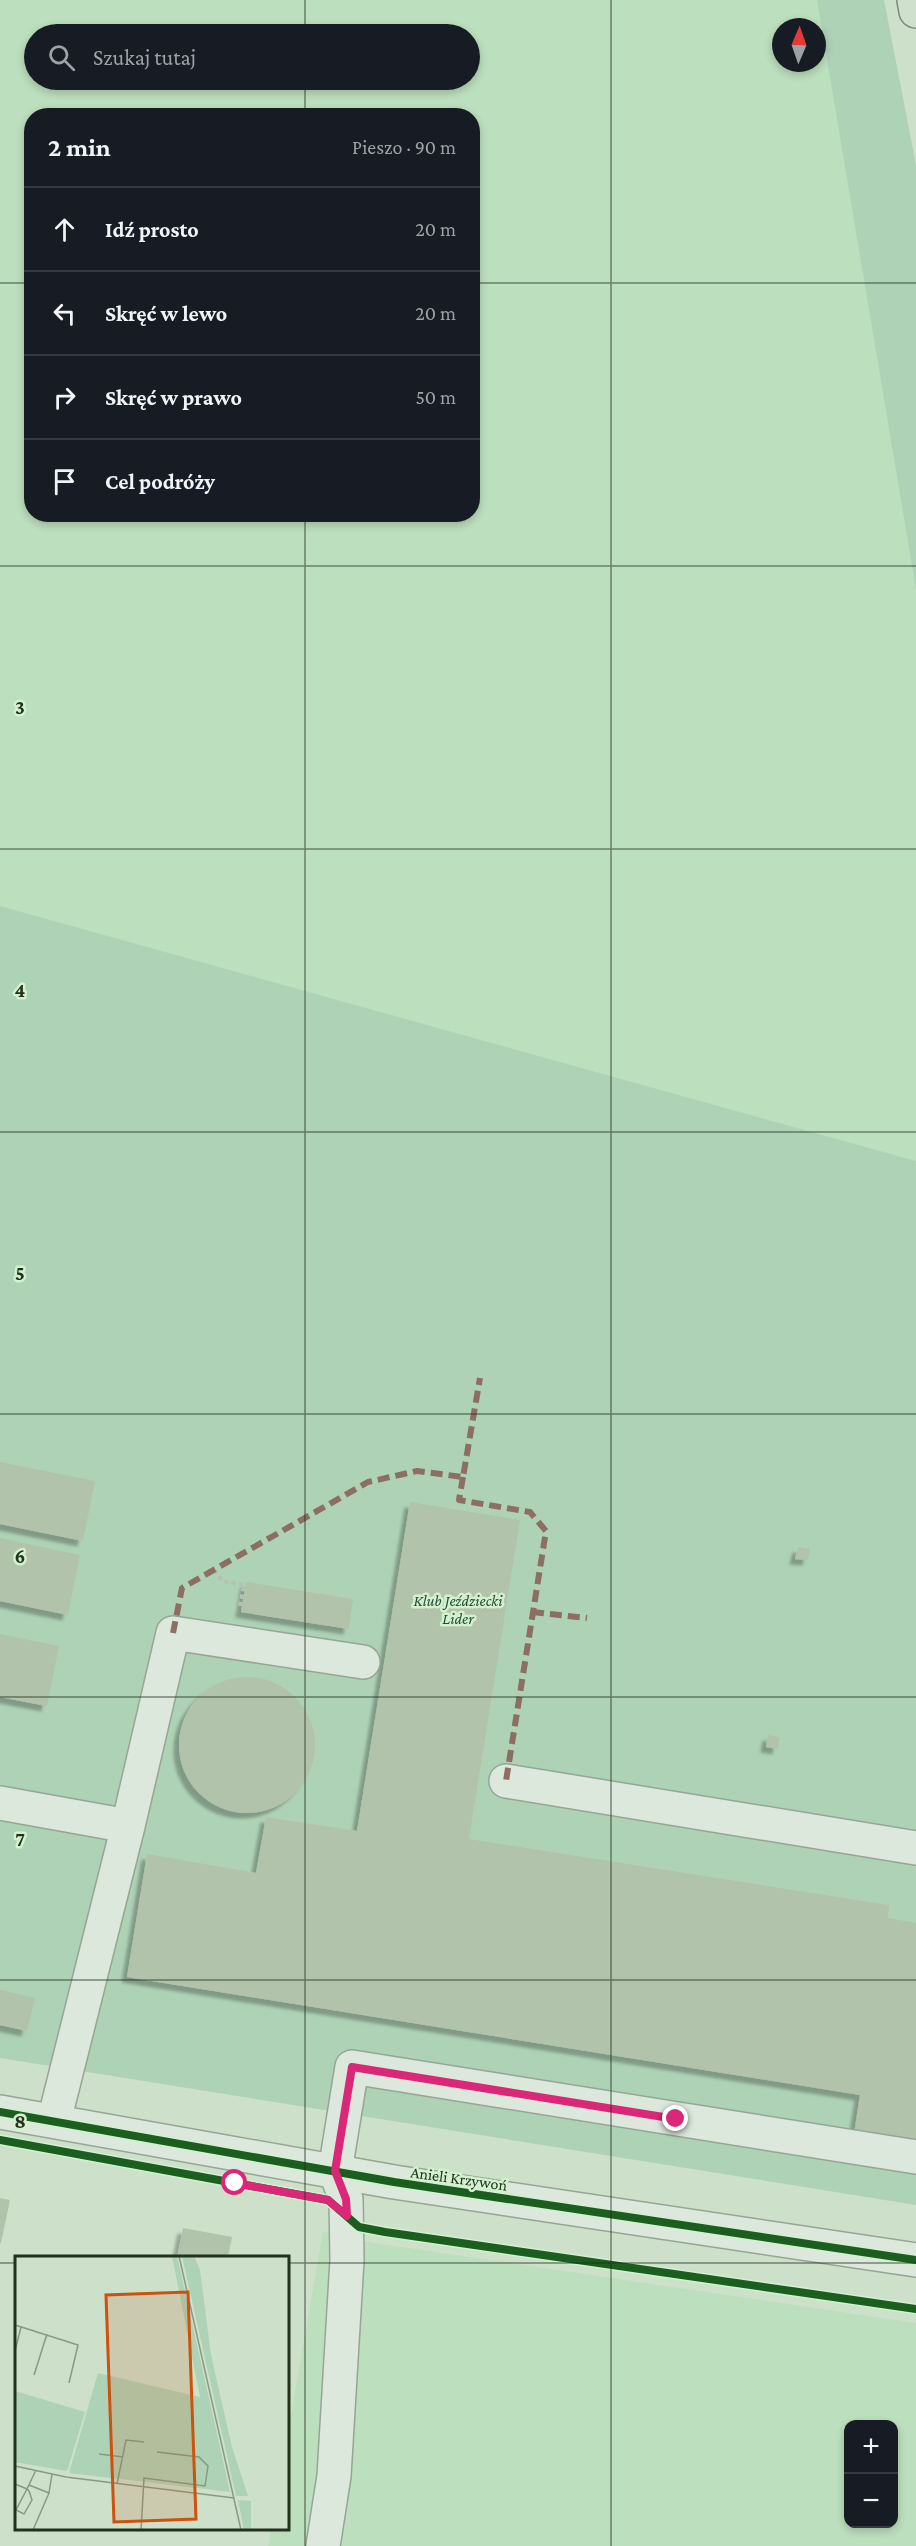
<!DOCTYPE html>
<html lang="pl">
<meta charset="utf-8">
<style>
:root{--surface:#171b24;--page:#242831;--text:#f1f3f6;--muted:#9ea1a6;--line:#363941}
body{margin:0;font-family:"Crimson Pro",serif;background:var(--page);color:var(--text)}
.controls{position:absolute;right:18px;bottom:18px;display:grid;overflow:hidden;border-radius:12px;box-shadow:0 3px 9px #0003}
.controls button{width:54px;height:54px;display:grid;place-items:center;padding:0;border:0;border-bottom:2px solid var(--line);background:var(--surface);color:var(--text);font:30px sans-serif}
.compass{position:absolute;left:772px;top:18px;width:54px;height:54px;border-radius:50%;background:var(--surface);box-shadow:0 3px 9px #0003;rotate:2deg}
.stop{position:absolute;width:18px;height:18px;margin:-14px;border:4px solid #db2777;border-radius:50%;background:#fff}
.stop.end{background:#db2777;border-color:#fff;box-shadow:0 2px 6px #0008}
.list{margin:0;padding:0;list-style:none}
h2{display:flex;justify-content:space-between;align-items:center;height:78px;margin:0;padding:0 24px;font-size:26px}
h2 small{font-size:20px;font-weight:400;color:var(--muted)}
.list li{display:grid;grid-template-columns:39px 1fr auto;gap:18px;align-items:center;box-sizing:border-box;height:84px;padding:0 24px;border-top:2px solid var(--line)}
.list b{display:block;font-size:22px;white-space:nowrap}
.list em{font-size:20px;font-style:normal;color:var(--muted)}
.icon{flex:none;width:33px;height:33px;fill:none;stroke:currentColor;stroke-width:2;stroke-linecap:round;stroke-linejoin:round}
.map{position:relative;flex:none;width:916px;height:2546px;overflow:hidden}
.search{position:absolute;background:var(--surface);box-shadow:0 3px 9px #0003;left:24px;top:24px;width:456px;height:66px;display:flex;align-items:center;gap:15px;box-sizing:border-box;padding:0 21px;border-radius:33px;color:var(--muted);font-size:22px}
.panel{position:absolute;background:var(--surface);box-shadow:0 3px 9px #0003;left:24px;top:108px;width:456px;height:414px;border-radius:24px}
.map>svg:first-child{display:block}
</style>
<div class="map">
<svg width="916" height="2546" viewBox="0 0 916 2546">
<defs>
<filter id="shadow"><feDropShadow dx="-5.5" dy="5.5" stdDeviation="1.5" flood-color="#0004"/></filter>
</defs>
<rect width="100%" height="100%" fill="#cce0ca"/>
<path fill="#bcdfbd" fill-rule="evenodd" d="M0 0H817L916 590V1161L0 906ZM781 27H817V63H781ZM34 34H470V80H34ZM32 116H472V514H32Z
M323 2232 374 2243 916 2323V2546H268L271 2530H288V2432ZM848 2424H894V2524H848Z"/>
<path fill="#aed2b6" d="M817 0H884L916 165V590Z
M0 906 916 1161V2205L0 2058Z"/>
<path fill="#b2c3ab" filter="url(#shadow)" d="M0 1462 95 1481 83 1541 0 1524Z
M410 1502 520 1520 469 1839 889 1905 888 1918 916 1923V2144L854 2134 860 2095 127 1977 147 1854 256 1873 266 1817 357 1831Z
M0 1538 80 1555 68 1615 0 1601Z
M798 1547 810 1549 808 1560 795 1559Z
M246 1582 353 1599 349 1629 241 1612Z
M0 1634 59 1646 47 1706 0 1697Z
M179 1745a68 68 0 1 1 136 0a68 68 0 1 1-136 0Z
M768 1735 780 1737 778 1749 766 1747Z
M0 1990 35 1998 27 2031 0 2025Z
M0 2198 10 2200 1 2243H0Z
M183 2228 232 2237 228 2258H177Z"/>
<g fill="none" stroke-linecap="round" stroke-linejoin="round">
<g stroke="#96a594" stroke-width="36">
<path id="minor" d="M506 1781 916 1848
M0 1803 128 1826
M0 2112 394 2182 916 2260
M54 2121 128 1826 173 1633 363 1662
M323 2546 334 2476 347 2260 346 2199 335 2171 352 2067 916 2157"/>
</g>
<g stroke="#7d8a7a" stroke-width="36">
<path id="major" d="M914 0 916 11"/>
</g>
<path stroke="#b4c1b3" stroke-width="4" stroke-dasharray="4.5 3" stroke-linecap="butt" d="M215 1570 222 1581 244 1585 240 1606"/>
<use href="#minor" stroke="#dce8db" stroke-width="33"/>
<use href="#major" stroke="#cfe0cd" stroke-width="33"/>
<path stroke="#8d6e63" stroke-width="6" stroke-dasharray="12 6" stroke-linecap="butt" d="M463 1477 459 1500 530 1512 546 1531 506 1781
M532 1612 587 1618
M173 1633 182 1588 368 1482 417 1471 463 1477 480 1378"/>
<g stroke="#d2f1cf" stroke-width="11">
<path id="cycleway" d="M0 2112 394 2182 916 2260
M0 2140 328 2200 359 2227 385 2232 916 2309"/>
</g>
<use href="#cycleway" stroke="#1b5e20" stroke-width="8"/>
</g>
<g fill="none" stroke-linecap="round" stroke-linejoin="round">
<path stroke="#db2777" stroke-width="8" d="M235 2183 328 2200 347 2216 346 2199 335 2171 352 2067 676 2119"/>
</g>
<path fill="none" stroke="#23321d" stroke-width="1.5" stroke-opacity="0.55" d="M305 0V34M611 0V2546M305 80V116M0 283H32M472 283H916M305 514V2546M0 566H916M0 849H916M0 1132H916M0 1414H916M0 1697H916M0 1980H916M0 2263H16M288 2263H916"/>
<g text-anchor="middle" stroke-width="5" stroke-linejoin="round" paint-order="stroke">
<g font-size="16" font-style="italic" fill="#264c38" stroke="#d2f1cf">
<text x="458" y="1606">Klub Jeździecki<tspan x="458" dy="18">Lider</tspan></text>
</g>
<g font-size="16" fill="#23321d" stroke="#d2f1cf">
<text transform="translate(459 2178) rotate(8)" y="6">Anieli Krzywoń</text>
</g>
</g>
<g transform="translate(15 2256)">
<rect width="274" height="274" fill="#cce0ca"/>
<path d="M157 0H162L215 236 54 217 83 117 185 141ZM167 0H179L185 14 196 99 217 191 233 240H221ZM0 135 70 156 52 215 0 206ZM223 244 236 245V274H229Z" fill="#aed2b6"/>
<path fill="none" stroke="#889a85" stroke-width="1.5" d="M164 0 226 274M0 69 63 89 54 127M0 95 6 71M19 119 32 78M84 198 108 201M0 210 51 221 219 242M0 228 12 233 14 235 17 244 9 258 1 254 12 233 21 214M102 228 111 184 129 186M14 229 34 237 18 274M34 237 37 218M126 274 129 222 190 230 193 210 184 201 142 196"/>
<path fill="#ca530f" fill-opacity="0.15" stroke="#ca530f" stroke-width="3" d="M173 36 181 263 99 266 91 39Z"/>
<rect width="274" height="274" fill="none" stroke="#23321d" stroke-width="3"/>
</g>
<g font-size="20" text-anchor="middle" font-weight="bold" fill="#23321d" stroke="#d2f1cf" stroke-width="5" stroke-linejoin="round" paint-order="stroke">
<text x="20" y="714">3</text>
<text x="20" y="997">4</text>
<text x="20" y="1280">5</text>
<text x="20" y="1563">6</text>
<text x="20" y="1846">7</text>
<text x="20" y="2128">8</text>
</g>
</svg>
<div class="controls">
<button>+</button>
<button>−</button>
</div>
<svg class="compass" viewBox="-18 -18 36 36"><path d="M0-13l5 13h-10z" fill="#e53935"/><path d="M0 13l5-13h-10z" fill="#9ea1a6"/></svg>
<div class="stop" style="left:235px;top:2183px"></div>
<div class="stop end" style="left:676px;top:2119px"></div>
<div class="search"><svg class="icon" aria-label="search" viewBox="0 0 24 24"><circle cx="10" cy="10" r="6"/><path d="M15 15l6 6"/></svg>Szukaj tutaj</div>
<section class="panel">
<h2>2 min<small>Pieszo · 90 m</small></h2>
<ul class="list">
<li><svg class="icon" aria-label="ahead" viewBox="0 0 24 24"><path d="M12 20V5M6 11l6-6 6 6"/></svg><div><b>Idź prosto</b></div><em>20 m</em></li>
<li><svg class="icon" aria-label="left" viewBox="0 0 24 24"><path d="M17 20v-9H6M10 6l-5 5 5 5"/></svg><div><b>Skręć w lewo</b></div><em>20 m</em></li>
<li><svg class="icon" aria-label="right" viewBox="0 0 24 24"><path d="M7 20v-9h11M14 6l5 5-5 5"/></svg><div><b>Skręć w prawo</b></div><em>50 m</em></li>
<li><svg class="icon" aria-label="arrive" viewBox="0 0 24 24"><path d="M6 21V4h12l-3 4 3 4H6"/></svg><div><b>Cel podróży</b></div></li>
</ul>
</section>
</div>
